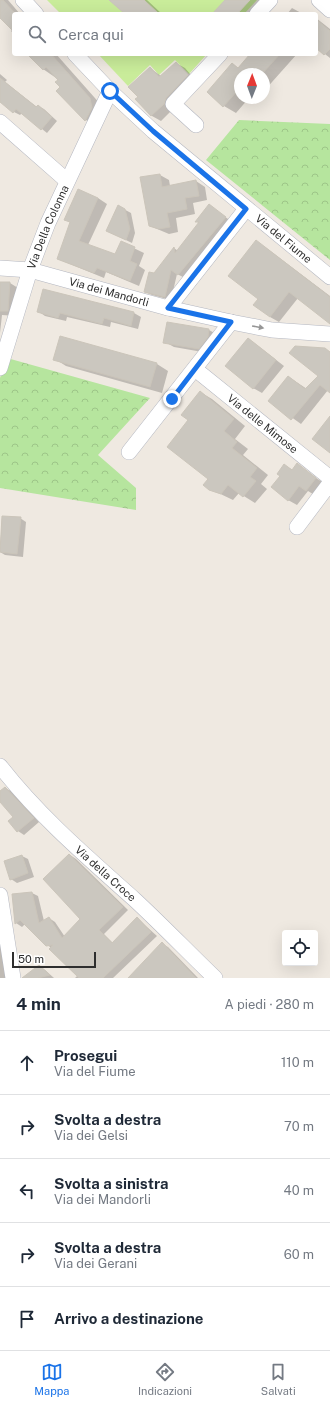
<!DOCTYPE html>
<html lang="it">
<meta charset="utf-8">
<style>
:root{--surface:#fff;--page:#f6f6f7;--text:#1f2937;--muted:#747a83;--line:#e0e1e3;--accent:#1a73e8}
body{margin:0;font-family:"Public Sans",sans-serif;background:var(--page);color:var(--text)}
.controls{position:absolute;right:12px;bottom:12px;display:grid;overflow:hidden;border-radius:4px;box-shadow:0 4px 16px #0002}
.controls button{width:36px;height:36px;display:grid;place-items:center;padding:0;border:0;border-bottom:1px solid var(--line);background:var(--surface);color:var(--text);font:20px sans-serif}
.compass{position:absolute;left:234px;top:68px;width:36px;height:36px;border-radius:50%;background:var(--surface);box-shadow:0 4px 16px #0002;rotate:1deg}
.scale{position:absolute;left:12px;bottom:10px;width:84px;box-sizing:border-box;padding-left:4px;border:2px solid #2e2e2e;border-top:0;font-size:11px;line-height:14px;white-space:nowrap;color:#2e2e2e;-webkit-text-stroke:3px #fff;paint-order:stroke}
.stop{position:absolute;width:12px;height:12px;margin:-9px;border:3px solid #1a73e8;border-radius:50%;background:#fff}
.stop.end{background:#1a73e8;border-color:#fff;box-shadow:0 1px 4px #0008}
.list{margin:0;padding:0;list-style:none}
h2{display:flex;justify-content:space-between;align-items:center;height:52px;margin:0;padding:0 16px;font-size:17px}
h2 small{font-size:13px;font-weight:400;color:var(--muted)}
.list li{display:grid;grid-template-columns:26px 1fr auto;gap:12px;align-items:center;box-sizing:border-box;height:64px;padding:0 16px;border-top:1px solid var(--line)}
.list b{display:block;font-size:15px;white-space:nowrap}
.list p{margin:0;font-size:13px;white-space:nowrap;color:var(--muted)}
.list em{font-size:13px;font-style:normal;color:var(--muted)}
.icon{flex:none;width:22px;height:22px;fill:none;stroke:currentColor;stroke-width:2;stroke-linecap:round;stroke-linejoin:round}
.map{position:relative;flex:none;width:330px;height:978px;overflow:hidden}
.search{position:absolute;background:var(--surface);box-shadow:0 4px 16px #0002;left:12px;right:12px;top:12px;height:44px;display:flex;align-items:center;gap:10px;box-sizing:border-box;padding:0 14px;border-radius:4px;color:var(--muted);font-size:15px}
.sheet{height:372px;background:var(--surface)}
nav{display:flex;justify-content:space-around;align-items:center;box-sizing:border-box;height:56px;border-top:1px solid var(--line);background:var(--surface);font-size:11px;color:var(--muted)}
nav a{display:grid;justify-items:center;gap:2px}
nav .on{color:var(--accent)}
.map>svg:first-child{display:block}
</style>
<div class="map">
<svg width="330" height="978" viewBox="0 0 330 978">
<defs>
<pattern id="park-crowns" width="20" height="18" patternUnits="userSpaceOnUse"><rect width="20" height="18" fill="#b6e59e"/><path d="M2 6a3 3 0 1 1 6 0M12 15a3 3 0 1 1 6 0" fill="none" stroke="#9dc588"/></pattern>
</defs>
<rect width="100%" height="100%" fill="#efe9e1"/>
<path fill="url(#park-crowns)" d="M239 120 330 124V260L206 160Z
M7 358 150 398 98 455 136 488V510L0 488V378Z"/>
<path fill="#c9ec9a" d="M47 0H257L244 14H61Z
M98 54H207L189 74 175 60 159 75 150 65 128 86Z"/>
<path fill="#0003" d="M0 0H8L20 14H14V34L11 31 13 29 0 17Z
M111 0H147L162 14H126Z
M226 0H267L255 14H213Z
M292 8 303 14H287Z
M316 18 330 29V58L316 47Z
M29 54H56L102 106 97 127 86 120 57 91 61 87 59 80 43 69Z
M252 54H297L264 91V74H240V98H249L236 113 224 106 208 92 232 65 239 68Z
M176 63 185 68 196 81 173 109 161 121 152 116 136 99 139 97 150 68 161 76Z
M0 74 7 80 5 82 37 107 38 106 44 109 57 121 47 133 22 113 20 115 14 112 0 100Z
M160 175 169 180 170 186 196 181 205 187 207 200 193 203 195 214 176 218 178 232 169 234 150 226Z
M98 198 107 204 88 245 116 256 121 242 144 253 139 266 145 270 139 286 106 272 104 278 58 259 71 223Z
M118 206 131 213 135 233 132 243 107 231Z
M209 206 231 221 185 278 177 274 171 300 152 295 145 292 154 274 174 248 178 251 199 223 197 222Z
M265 247 330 296V322L298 298 279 322 270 317 259 299Z
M0 283H10L18 288 16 316 2 315 0 333Z
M44 290 134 313 141 317 138 329 111 322 110 327 67 317 66 321 45 316 38 311Z
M209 330 218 335 208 353 174 347 165 342Z
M61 337 157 364 168 371 162 393 66 366 55 359Z
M249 339 284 366 262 393 253 388Z
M325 349 330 352V392L328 390 301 424 269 401 289 377 307 389 320 376Z
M200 392 212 399 245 426 235 439 248 449 243 455 268 475 261 484 267 489 255 503 239 493 233 500 210 489 209 479 189 420Z
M297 465 325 484 316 496 308 491 297 505 288 500 281 476 285 466 293 470Z
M2 517 20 518 26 522 23 557 5 555 0 552Z
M5 788 11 791 39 822 24 835 18 831 9 821 14 817 0 800V792Z
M70 855 76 859 128 910 104 934 113 943 138 919 157 936 113 978H75L78 975 51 948 25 924 22 927 16 923 13 895 32 893 38 896 44 921 49 918 55 922 65 937 82 920Z
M22 856 28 859 34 877 17 883 11 879Z
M0 931 8 978H0Z
M162 944 168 947 198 978H130Z
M39 966 45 970 54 978H30Z"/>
<path fill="#cbc7bf" stroke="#cbc5ba" d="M0 0H3L14 12V32L0 18Z
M109 0H144L159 14H125Z
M225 0H250L237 14H212Z
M316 19 330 31V49L324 55 316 48Z
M27 54H51L90 98 92 108 85 121 56 91 60 87 55 82 58 80 46 67 43 70Z
M250 54H280L262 74H240V88L223 107 207 92 232 63 238 68Z
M176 62 188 75 166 98 164 104 151 116 135 99 138 97 128 87 150 67 159 77Z
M0 78 36 107 38 105 52 117 41 130 16 109 13 113 0 102Z
M160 174 162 187 196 180 199 196 185 198 187 209 167 213 170 227 159 229 149 226 140 177Z
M78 189 98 198 79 241 115 254 121 241 135 247 130 261 137 264 130 281 97 268 94 273 57 259 70 222 64 220Z
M209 204 226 217 178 275 171 270 165 297 144 292 149 272 154 273 174 247 175 253 199 222H195Z
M118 205 125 209 130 229 126 240 106 231Z
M256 240 330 297V324L289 292 270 317 253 305 258 299 228 276Z
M0 282H10L8 311H0Z
M43 289 134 312 131 326 104 318 102 324 60 313 58 318 37 312Z
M167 322 209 329 208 337 199 349 163 343Z
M60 336 157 363 150 387 53 360Z
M248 338 276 360 253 389 225 366Z
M295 346 325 348 330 352V393L320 385 291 420 268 401 288 376 305 389 318 376 289 353Z
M200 391 234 419 224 431 237 442 232 448 257 468 250 477 256 481 243 497 228 485 221 494 209 490 203 485 208 479 167 447 188 420 181 415Z
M330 416V453L312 439Z
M297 463 316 478 306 491 299 486 288 501 271 487 280 476 277 474 284 464 292 470Z
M2 516 21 517 17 554 0 552Z
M5 787 34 818 17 832 8 821 13 817 0 802V791Z
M69 854 123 907 99 930 112 943 137 917 151 932 103 978H79L49 949 53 945 46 946 20 920 15 924 12 894 32 892 39 923 49 917 62 938 80 919 43 879Z
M22 855 28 873 10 880 4 861Z
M162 942 196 978H128Z
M39 965 50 975 38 978H22Z"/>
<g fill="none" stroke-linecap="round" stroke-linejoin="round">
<g stroke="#b4b7c1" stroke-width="16">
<g id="minor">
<path d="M23 0 36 14"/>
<path d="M319 0 330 10"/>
<path d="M257 14 270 0"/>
<path id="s1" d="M75 54 110 91 153 131 330 277"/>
<path d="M0 122 66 180"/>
<path d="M196 125 173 104 220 54"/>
<path id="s2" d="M0 268 30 270 168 308 231 322 272 330 330 334"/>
<path d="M168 308 246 209"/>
<path id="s3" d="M0 368 30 270 48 223 110 91"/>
<path id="s4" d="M195 369 330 478"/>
<path d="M129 452 231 322"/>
<path d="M297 527 330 483"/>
<path id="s5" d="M0 766C39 816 87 857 134 899 162 925 188 952 215 978"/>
<path d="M0 895 13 978"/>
</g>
</g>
<use href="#minor" stroke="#fff" stroke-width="15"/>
</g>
<defs><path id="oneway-solid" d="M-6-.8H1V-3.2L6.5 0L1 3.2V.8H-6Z"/></defs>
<use fill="#969696" href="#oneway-solid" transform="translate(258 327) rotate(10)"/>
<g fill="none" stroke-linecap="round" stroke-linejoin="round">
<path stroke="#1a73e8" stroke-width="5" d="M110 91 153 131 246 209 168 308 231 322 172 399"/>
</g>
<g text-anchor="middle" stroke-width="4" stroke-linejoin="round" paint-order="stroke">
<g font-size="11" fill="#2e2e2e" stroke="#fff">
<text dy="4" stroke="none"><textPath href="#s3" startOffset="149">Via Della Colonna</textPath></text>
<text dy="4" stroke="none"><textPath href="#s1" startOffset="279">Via del Fiume</textPath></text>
<text dy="4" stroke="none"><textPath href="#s2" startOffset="112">Via dei Mandorli</textPath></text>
<text dy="4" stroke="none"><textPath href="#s4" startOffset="87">Via delle Mimose</textPath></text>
<text dy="4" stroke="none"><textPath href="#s5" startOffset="151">Via della Croce</textPath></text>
</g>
</g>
</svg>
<div class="controls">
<button><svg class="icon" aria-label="locate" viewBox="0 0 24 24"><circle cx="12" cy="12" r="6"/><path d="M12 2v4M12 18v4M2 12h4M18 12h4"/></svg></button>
</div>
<svg class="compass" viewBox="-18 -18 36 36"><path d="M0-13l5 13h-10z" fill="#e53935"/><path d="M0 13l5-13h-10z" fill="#747a83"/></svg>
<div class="scale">50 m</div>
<div class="stop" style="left:110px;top:91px"></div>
<div class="stop end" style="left:172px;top:399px"></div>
<div class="search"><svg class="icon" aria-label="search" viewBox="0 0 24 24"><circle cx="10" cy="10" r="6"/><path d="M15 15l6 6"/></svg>Cerca qui</div>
</div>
<section class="sheet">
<h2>4 min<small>A piedi · 280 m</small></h2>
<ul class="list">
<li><svg class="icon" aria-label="ahead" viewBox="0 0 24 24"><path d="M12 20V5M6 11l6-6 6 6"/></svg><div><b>Prosegui</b><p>Via del Fiume</p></div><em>110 m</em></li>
<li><svg class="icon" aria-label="right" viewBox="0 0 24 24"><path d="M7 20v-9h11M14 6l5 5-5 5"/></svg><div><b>Svolta a destra</b><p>Via dei Gelsi</p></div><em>70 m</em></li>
<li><svg class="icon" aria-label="left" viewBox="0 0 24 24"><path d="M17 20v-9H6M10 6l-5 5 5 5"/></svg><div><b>Svolta a sinistra</b><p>Via dei Mandorli</p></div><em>40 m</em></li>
<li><svg class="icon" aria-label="right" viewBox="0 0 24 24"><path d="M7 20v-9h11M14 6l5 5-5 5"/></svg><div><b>Svolta a destra</b><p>Via dei Gerani</p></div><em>60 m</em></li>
<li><svg class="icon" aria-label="arrive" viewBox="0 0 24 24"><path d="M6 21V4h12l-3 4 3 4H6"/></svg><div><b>Arrivo a destinazione</b></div></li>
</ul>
</section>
<nav>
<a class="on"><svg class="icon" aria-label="map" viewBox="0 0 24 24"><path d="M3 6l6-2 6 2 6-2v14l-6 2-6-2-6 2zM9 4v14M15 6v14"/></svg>Mappa</a>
<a><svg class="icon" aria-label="directions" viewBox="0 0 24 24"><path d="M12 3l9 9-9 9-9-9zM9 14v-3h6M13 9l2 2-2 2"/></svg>Indicazioni</a>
<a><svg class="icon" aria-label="saved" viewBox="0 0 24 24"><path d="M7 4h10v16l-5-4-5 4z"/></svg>Salvati</a>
</nav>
